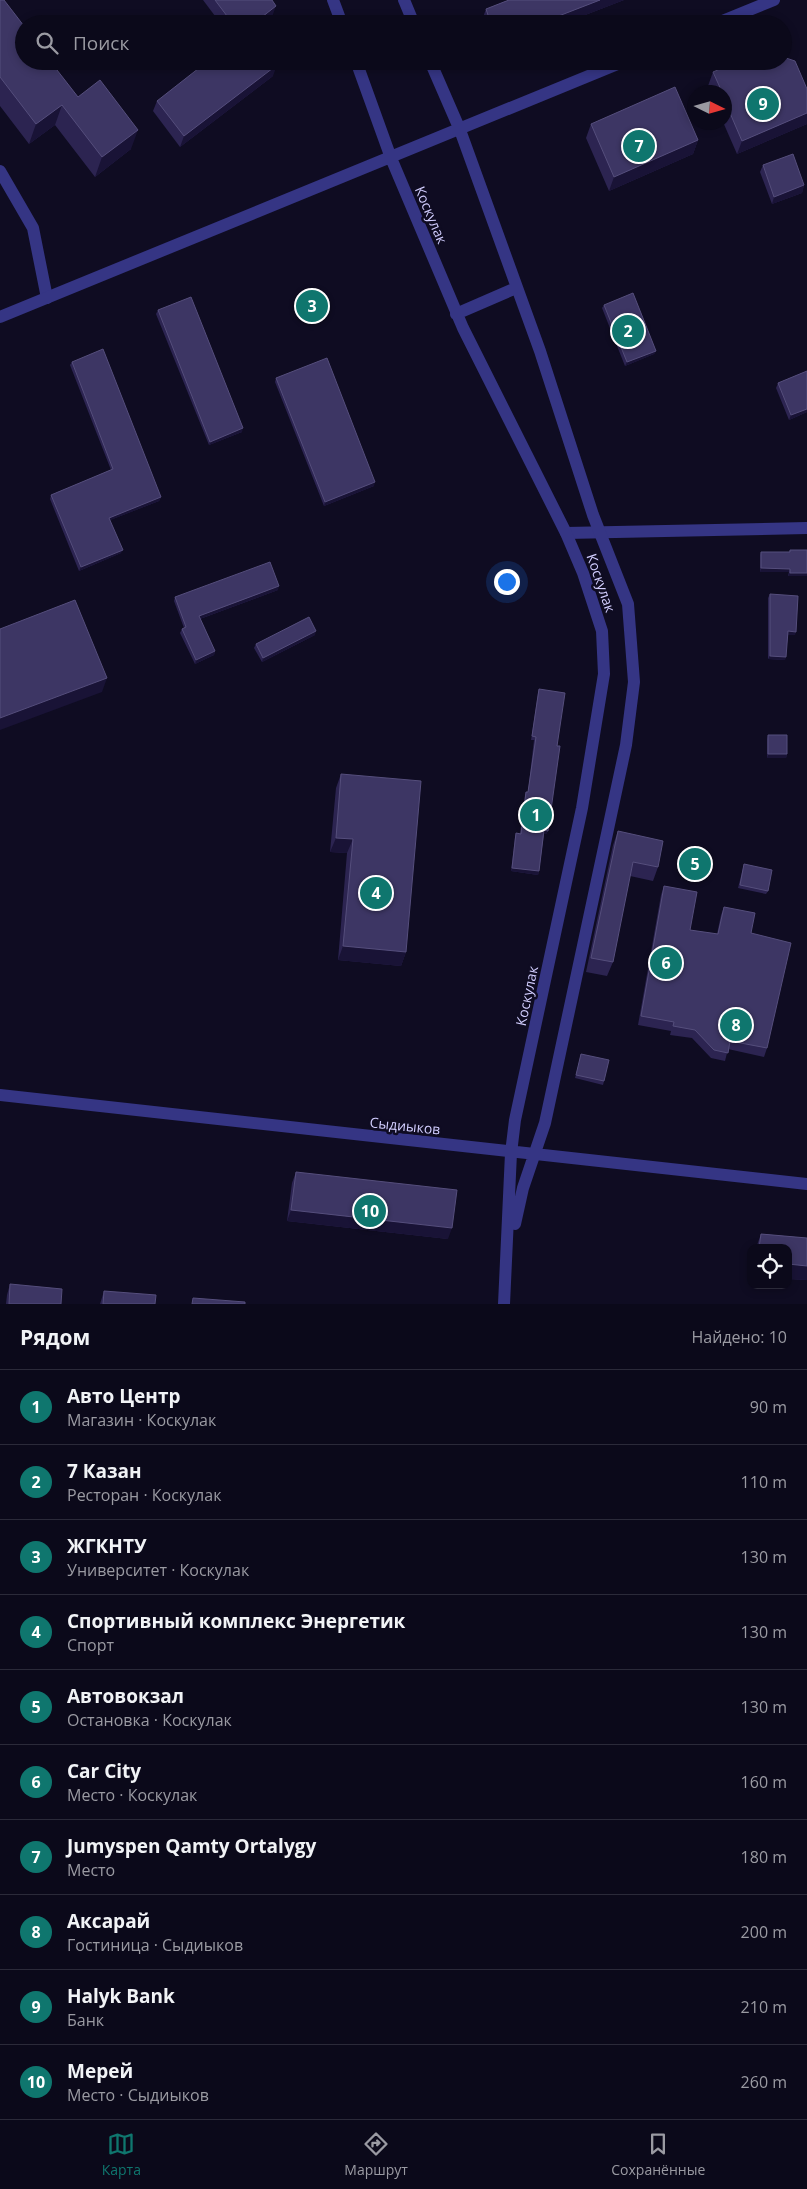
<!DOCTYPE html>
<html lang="ru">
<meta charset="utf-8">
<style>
:root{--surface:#0b091a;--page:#141223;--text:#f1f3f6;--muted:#9a9aa2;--line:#2b2a39;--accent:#0f766e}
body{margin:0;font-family:"Open Sans",sans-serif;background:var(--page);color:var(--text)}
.controls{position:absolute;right:15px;bottom:15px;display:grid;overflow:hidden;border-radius:10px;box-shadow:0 2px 8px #0003}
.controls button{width:45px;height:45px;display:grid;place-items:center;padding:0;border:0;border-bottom:1px solid var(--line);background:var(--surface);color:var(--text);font:25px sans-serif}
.compass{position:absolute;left:687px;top:85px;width:45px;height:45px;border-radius:50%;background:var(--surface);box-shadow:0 2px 8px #0003;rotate:95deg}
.you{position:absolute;left:506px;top:581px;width:18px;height:18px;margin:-12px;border:4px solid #fff;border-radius:50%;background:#1a73e8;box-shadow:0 0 0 8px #1a73e833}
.badge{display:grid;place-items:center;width:32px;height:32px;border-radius:50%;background:var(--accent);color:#fff;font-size:16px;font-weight:700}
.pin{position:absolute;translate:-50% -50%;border:2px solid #fff;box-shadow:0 1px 5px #0006}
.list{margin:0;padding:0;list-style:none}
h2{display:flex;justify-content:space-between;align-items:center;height:65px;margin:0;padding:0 20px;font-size:21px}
h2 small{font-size:16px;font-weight:400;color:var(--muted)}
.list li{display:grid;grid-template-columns:32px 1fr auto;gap:15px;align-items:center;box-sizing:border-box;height:75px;padding:0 20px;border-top:1px solid var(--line)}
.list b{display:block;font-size:19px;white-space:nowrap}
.list p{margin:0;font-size:16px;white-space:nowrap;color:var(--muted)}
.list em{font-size:16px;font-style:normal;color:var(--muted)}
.icon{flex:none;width:28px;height:28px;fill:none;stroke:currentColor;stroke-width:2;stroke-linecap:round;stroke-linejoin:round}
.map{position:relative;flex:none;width:807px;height:1304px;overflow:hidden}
.search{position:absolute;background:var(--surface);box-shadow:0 2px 8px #0003;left:15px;right:15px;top:15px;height:55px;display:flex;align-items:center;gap:12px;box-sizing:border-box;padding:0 18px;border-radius:28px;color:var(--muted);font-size:19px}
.sheet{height:815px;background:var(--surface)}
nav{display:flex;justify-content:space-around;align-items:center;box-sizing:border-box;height:70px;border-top:1px solid var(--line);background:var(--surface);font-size:14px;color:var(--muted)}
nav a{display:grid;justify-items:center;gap:2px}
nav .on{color:var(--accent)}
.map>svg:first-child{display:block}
</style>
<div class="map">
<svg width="807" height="1304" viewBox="0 0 807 1304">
<rect width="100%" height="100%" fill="#0f0c22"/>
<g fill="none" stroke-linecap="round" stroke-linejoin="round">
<path stroke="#353584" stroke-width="12" d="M0 171 33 228 47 298
M566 533 807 528"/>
<path stroke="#353584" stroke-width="12" d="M333 0 342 24
M404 0 414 24
M715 24 774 0
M356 61 391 158 463 328 566 533 583 573 602 631 604 674 582 808 515 1120 511 1153 504 1304
M430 61 460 130 540 351 593 515 628 604 634 682 626 745 545 1123 523 1188 515 1224
M456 314 516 288
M0 317 625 61
M0 1095 807 1184"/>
</g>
<path fill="#2c2451" d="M0 0 78 97 131 149 95 177 55 125 29 144 0 106Z
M203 0H272V17L263 24H221Z
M509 0H624L562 24H483L482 20 486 9Z
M713 72 807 89V124L737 154 723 122H724V92H711L708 86Z
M273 76 180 147 153 111 157 101Z
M591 124 698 140 693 154 609 191 586 138Z
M763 165 804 185 802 193 772 204 760 172Z
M604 305 656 351 654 354 625 366 602 308Z
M158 310 242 432 209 445 156 314Z
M72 362 161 497 159 501 110 520 121 553 79 571 50 499 51 495 111 470 70 365Z
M807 371V412L789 420 776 388 778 383Z
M276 378 374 486 324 506 275 382Z
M790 550H807V576H788L789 572H760V555L761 552H789Z
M278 590 200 619 215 651 214 655 195 664 180 633 182 629 184 628 174 601 175 597Z
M770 594 795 635H788L785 660 768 659V598Z
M315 635 262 662 254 648 256 644Z
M539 689 557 746 548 831 546 834H544L539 871 538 875 511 871 515 837 516 833 520 834 525 795 526 792H528L534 740H531L538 693Z
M768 735 787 754 786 758H767V739Z
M341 774 406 952 401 966 338 960 347 853 330 852 336 788Z
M618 831 658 867 653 881 630 876 613 962 607 976 586 972 613 845Z
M744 864 768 891 766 894 738 888Z
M664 886 690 930 717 934 721 915 724 907 751 933 767 1048 764 1057 728 1049 725 1061 711 1058 692 1038 670 1035 671 1031 638 1025 661 895Z
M581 1054 604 1081 603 1085 575 1078Z
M296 1172 448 1239 287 1221 292 1183Z
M761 1234 807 1238V1280L788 1279V1248H756Z
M10 1284 61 1304H6L7 1295Z
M104 1291 155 1304H100Z"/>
<path fill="#191336" d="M600 0H624L562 24H538Z
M276 6 272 17 263 24H253Z
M277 65 273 76 180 147 184 136Z
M62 105 55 125 29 144 36 124Z
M807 113V124L737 154 742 141Z
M138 130 131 149 95 177 102 157Z
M698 140 693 154 609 191 614 177Z
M804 185 802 193 772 204 774 197Z
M656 351 654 354 625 366 627 362Z
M807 409V412L789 420 791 415Z
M243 428 242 432 209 445 210 442Z
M375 482 374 486 324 506 325 502Z
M161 497 159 501 108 521 109 518Z
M123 550 121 553 79 571 81 567Z
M761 568 790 569 789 572H760Z
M790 573H807V576H788Z
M279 586 278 590 197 620 199 616Z
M316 631 315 635 262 662 263 658Z
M788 631 796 632 795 635H787Z
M215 651 214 655 195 664 196 660Z
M770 656 786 657 785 660 768 659Z
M107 678 102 692 0 730V718Z
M768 754H787L786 758H767Z
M544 830 548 831 546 834H543Z
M336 838 353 839 347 853 330 852Z
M512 868 539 871 538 875 511 871Z
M343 946 406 952 401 966 338 960Z
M291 1210 452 1228 448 1239 287 1221Z
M788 1264 807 1266V1280L788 1279Z"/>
<path fill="#3d3664" stroke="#554e7c" d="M0 0H4L24 26V61H50L78 97 100 80 138 130 102 157 62 105 36 124 0 77Z
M215 0H272L276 6 253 24H233Z
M509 0H600L538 24H491L486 9Z
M783 57 795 61 807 89V113L742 141 724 99V92H722L713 72 738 61H783Z
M208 61H274L277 65 184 136 157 101Z
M675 87 698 140 614 177 591 124Z
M793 154 804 185 774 197 763 165Z
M633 293 656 351 627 362 604 305Z
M191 297 243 428 210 442 158 310Z
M103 349 161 497 109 518 123 550 81 567 51 495 113 469 72 362Z
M327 358 375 482 325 502 276 378Z
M807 371V409L791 415 778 383Z
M790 550H807V573H790V569L761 568V552H790Z
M270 562 279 586 199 616 215 651 196 660 182 629 186 627 175 597Z
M770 594 798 596 796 632 788 631 786 657 770 656Z
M75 600 107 678 0 718V629Z
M309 617 316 631 263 658 256 644Z
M539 689 565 693 557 746H560L548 831 544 830 539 871 512 868 516 833 521 834 526 792H528L536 737 532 736Z
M768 735H787V754H768Z
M341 774 421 781 406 952 343 946 353 839 336 838Z
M618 831 663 841 658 867 633 862 613 962 591 958Z
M744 864 772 870 768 891 740 885Z
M664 886 697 892 690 930 718 934 724 907 755 913 751 933 791 943 767 1048 730 1041 728 1053 714 1050 695 1030 673 1026 674 1022 641 1016Z
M581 1054 609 1060 604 1081 576 1075Z
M296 1172 457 1190 452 1228 291 1210Z
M761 1234 807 1238V1266L788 1264V1248H759Z
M10 1284 62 1289 61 1304H9Z
M104 1291 156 1295 155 1304H103Z
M193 1298 245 1302V1304H192Z"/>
<g text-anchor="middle" stroke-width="5" stroke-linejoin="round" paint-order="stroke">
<g font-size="14" fill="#d2ceff" stroke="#0f0c22">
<text transform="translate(431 215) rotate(67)" y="5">Коскулак</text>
<text transform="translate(601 583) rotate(71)" y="5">Коскулак</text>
<text transform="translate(527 996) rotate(-78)" y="5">Коскулак</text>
<text transform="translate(405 1126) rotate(6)" y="5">Сыдиыков</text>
</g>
</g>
</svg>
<div class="controls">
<button><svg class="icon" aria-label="locate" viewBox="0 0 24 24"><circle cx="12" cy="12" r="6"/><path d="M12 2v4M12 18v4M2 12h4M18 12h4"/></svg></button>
</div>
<svg class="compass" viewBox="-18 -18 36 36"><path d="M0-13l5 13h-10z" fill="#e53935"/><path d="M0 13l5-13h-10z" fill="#9a9aa2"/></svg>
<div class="you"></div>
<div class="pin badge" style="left:536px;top:815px">1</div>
<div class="pin badge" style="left:628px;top:331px">2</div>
<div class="pin badge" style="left:312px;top:306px">3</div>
<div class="pin badge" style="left:376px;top:893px">4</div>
<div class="pin badge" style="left:695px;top:864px">5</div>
<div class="pin badge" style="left:666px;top:963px">6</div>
<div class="pin badge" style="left:639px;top:146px">7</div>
<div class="pin badge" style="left:736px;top:1025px">8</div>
<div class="pin badge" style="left:763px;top:104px">9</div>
<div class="pin badge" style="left:370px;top:1211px">10</div>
<div class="search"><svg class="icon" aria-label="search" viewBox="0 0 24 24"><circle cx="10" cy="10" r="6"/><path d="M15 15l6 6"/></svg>Поиск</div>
</div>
<section class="sheet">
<h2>Рядом<small>Найдено: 10</small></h2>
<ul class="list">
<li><span class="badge">1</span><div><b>Авто Центр</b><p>Магазин · Коскулак</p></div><em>90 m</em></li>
<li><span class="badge">2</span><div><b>7 Казан</b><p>Ресторан · Коскулак</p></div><em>110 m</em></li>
<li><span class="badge">3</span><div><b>ЖГКНТУ</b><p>Университет · Коскулак</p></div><em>130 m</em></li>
<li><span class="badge">4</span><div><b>Спортивный комплекс Энергетик</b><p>Спорт</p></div><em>130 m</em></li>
<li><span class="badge">5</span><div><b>Автовокзал</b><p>Остановка · Коскулак</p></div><em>130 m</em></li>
<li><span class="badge">6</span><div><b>Car City</b><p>Место · Коскулак</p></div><em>160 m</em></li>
<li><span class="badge">7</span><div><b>Jumyspen Qamty Ortalygy</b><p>Место</p></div><em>180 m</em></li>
<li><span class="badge">8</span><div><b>Аксарай</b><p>Гостиница · Сыдиыков</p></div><em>200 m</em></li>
<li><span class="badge">9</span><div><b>Halyk Bank</b><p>Банк</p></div><em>210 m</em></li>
<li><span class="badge">10</span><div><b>Мерей</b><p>Место · Сыдиыков</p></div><em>260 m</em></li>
</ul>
</section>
<nav>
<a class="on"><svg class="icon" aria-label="map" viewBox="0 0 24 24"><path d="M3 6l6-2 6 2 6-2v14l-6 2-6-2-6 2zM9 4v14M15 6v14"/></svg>Карта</a>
<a><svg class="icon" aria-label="directions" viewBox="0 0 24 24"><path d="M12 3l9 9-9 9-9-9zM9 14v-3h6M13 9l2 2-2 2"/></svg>Маршрут</a>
<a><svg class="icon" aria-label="saved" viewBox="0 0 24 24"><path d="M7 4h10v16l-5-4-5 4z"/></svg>Сохранённые</a>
</nav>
